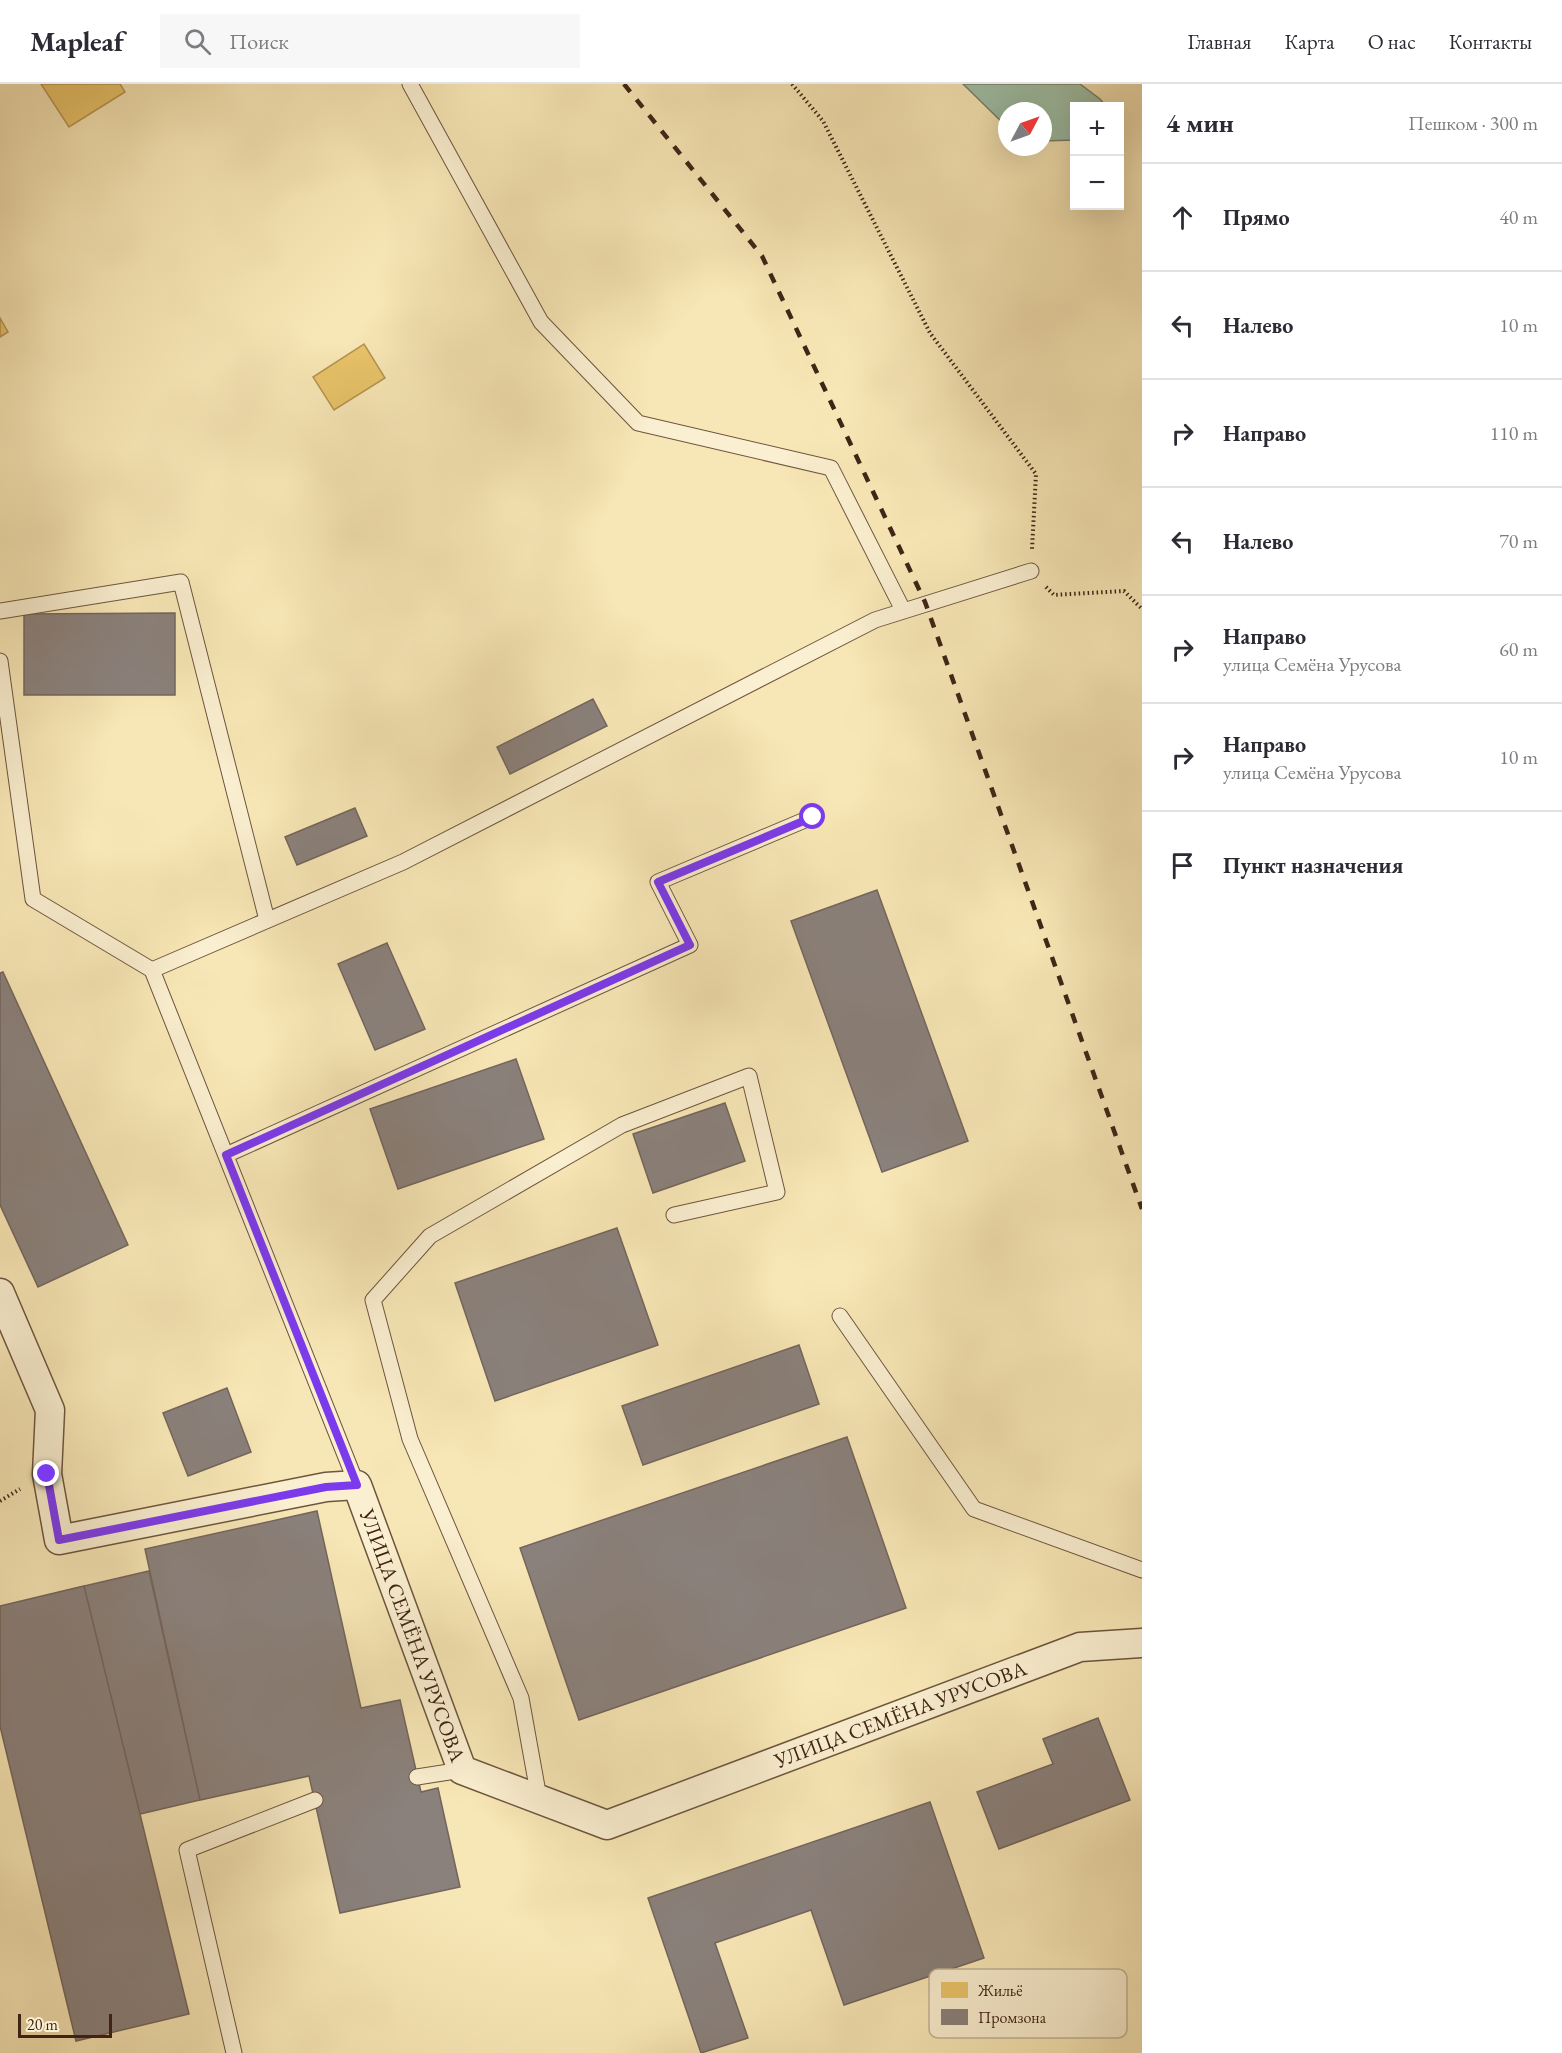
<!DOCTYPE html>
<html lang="ru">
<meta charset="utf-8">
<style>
:root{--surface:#fff;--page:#f7f7f7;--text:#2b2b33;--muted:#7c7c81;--line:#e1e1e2}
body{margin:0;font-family:"EB Garamond",serif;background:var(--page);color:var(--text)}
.controls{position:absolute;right:18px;top:18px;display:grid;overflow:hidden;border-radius:0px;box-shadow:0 6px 24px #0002}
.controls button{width:54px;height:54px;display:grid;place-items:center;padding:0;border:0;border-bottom:2px solid var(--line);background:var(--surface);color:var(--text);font:30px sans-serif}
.compass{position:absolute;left:998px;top:18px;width:54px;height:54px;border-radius:50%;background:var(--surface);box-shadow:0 6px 24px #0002;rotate:49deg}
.scale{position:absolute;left:18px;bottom:15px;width:94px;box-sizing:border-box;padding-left:6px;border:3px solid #3f2416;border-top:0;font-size:16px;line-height:21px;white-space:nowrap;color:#3f2416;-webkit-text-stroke:4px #faefd0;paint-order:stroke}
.stop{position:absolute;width:18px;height:18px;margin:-14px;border:4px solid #7c3aed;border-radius:50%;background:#fff}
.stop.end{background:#7c3aed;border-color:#fff;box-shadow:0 2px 6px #0008}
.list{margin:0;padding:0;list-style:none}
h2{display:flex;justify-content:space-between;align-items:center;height:78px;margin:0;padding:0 24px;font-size:26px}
h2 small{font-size:20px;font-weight:400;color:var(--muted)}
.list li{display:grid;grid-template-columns:39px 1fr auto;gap:18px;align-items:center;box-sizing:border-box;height:108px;padding:0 24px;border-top:2px solid var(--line)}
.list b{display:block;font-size:22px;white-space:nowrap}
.list p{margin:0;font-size:20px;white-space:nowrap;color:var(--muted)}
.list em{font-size:20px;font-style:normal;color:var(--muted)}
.icon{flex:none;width:33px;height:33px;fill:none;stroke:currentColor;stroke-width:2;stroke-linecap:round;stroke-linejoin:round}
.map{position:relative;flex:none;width:1142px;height:1969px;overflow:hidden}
header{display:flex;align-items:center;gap:36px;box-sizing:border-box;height:84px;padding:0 30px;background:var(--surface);border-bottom:2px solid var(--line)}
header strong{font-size:28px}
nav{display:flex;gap:33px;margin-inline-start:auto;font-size:21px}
.search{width:420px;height:54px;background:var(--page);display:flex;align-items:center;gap:15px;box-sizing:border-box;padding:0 21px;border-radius:0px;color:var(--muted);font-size:22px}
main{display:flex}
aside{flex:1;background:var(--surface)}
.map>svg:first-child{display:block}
</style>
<header>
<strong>Mapleaf</strong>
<div class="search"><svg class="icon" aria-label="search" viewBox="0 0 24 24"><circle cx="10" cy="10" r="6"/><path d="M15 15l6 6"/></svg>Поиск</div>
<nav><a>Главная</a><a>Карта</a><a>О нас</a><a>Контакты</a></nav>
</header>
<main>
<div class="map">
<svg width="1142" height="1969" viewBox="0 0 1142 1969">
<rect width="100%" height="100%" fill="#f8e7b6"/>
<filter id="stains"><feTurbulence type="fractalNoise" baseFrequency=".00333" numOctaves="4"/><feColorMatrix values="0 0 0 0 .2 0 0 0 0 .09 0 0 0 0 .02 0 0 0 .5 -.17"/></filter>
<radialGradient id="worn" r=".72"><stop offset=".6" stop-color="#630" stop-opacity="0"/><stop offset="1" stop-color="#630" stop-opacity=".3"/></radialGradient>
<path fill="#9fc1a8" stroke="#79826e" stroke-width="1.5" d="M963 0H1080L1100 15 1106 22H1074V56L1043 57V27H1007V43Z"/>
<path fill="#e9c46a" stroke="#b69451" stroke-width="1.5" d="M41 0H120L125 8 69 43Z
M0 234 8 248 0 253Z
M364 260 385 294 334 326 313 293Z"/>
<path fill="#8a817c" stroke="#74655d" stroke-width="1.5" d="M175 529V611H24V530Z
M593 615 607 642 510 690 497 663Z
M355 724 367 752 297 781 285 753Z
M877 806 968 1057 882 1088 791 837Z
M387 859 425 945 375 966 338 880Z
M3 888 128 1161 38 1203 0 1121V889Z
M516 975 544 1055 398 1105 370 1025Z
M725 1019 745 1077 653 1109 633 1050Z
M617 1144 658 1261 495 1317 455 1199Z
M799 1261 819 1320 643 1381 622 1322Z
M227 1304 251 1368 188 1392 163 1329Z
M847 1353 906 1524 579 1636 520 1464Z
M317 1427 361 1624 400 1616 421 1708 438 1704 460 1803 340 1829 309 1692 200 1716 145 1465Z
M149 1487 200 1716 140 1730 84 1502Z
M84 1502 189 1930 76 1957 0 1642V1522Z
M1098 1634 1130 1716 999 1765 977 1708 1053 1680 1043 1655Z
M930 1718 984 1874 844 1921 811 1826 715 1859 748 1954 701 1969 648 1814Z"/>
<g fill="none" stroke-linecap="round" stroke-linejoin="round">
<g stroke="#6d553e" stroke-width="17">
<path id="lane" d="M410 0 541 238 638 339 831 384 903 526
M0 527 181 498 267 836
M0 577 33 815 152 886
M226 1071 690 861 658 798 812 733
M840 1232 974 1425 1142 1486
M357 1401 152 886 403 778 875 536 1031 487
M417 1693 462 1686
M539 1714 521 1614 410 1355 373 1216 430 1152 622 1041 749 992 777 1108 674 1131
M234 1969 187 1766 315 1716"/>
</g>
<g stroke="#6d553e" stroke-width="31">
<g id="street">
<path id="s1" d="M0 1209 50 1326 47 1390 59 1456 326 1403 357 1401 462 1686 607 1741 1080 1563 1142 1559"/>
</g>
</g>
<path stroke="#3f2416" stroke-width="4" stroke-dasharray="1.5 3" stroke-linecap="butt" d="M792 0 823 37 930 249 1036 390 1032 465
M1046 503 1054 511 1124 507 1142 525
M0 1417 20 1405"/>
<use href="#lane" stroke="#faefd0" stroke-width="15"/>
<use href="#street" stroke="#faefd0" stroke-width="28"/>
<path stroke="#3f2416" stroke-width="4.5" stroke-dasharray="10 10" stroke-linecap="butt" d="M624 0 762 172 925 518 1142 1125"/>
</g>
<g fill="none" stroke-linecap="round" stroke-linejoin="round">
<path stroke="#7c3aed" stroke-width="8" d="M47 1390 59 1456 326 1403 357 1401 226 1071 690 861 658 798 813 733"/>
</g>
<g text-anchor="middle" stroke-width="6" stroke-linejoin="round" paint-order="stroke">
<g font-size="21" fill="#3f2416" stroke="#faefd0">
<text dy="7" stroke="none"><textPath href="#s1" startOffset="722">УЛИЦА СЕМЁНА УРУСОВА</textPath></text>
<text dy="7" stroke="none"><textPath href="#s1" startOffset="1334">УЛИЦА СЕМЁНА УРУСОВА</textPath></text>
</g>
</g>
<rect x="929" y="1885" width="198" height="69" rx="9" fill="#faefd0" stroke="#c2b298" stroke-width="1.5"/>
<rect x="941" y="1898" width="27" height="16" fill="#e9c46a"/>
<rect x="941" y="1925" width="27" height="16" fill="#8a817c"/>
<g font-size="16" fill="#3f2416">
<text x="978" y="1912">Жильё</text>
<text x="978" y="1939">Промзона</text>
</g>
<rect width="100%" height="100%" filter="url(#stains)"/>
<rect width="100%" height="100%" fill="url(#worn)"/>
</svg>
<div class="controls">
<button>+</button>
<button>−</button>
</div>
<svg class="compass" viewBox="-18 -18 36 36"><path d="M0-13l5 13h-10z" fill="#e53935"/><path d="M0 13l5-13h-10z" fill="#7c7c81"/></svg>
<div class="scale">20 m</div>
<div class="stop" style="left:813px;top:733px"></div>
<div class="stop end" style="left:47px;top:1390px"></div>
</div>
<aside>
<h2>4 мин<small>Пешком · 300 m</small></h2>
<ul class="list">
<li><svg class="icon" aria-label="ahead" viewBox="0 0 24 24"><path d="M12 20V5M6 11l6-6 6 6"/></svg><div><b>Прямо</b></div><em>40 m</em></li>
<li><svg class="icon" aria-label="left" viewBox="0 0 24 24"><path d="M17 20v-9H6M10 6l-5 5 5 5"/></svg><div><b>Налево</b></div><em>10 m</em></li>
<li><svg class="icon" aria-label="right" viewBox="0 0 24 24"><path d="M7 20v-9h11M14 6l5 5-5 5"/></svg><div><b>Направо</b></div><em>110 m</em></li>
<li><svg class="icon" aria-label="left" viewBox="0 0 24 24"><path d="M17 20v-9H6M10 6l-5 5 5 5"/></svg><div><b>Налево</b></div><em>70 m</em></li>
<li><svg class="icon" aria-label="right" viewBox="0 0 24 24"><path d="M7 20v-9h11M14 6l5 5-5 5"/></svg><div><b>Направо</b><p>улица Семёна Урусова</p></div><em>60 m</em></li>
<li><svg class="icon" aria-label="right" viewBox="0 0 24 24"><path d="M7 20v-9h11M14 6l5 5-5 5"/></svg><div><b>Направо</b><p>улица Семёна Урусова</p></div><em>10 m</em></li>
<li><svg class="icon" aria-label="arrive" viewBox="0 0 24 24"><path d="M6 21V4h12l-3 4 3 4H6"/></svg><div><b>Пункт назначения</b></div></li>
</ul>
</aside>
</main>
